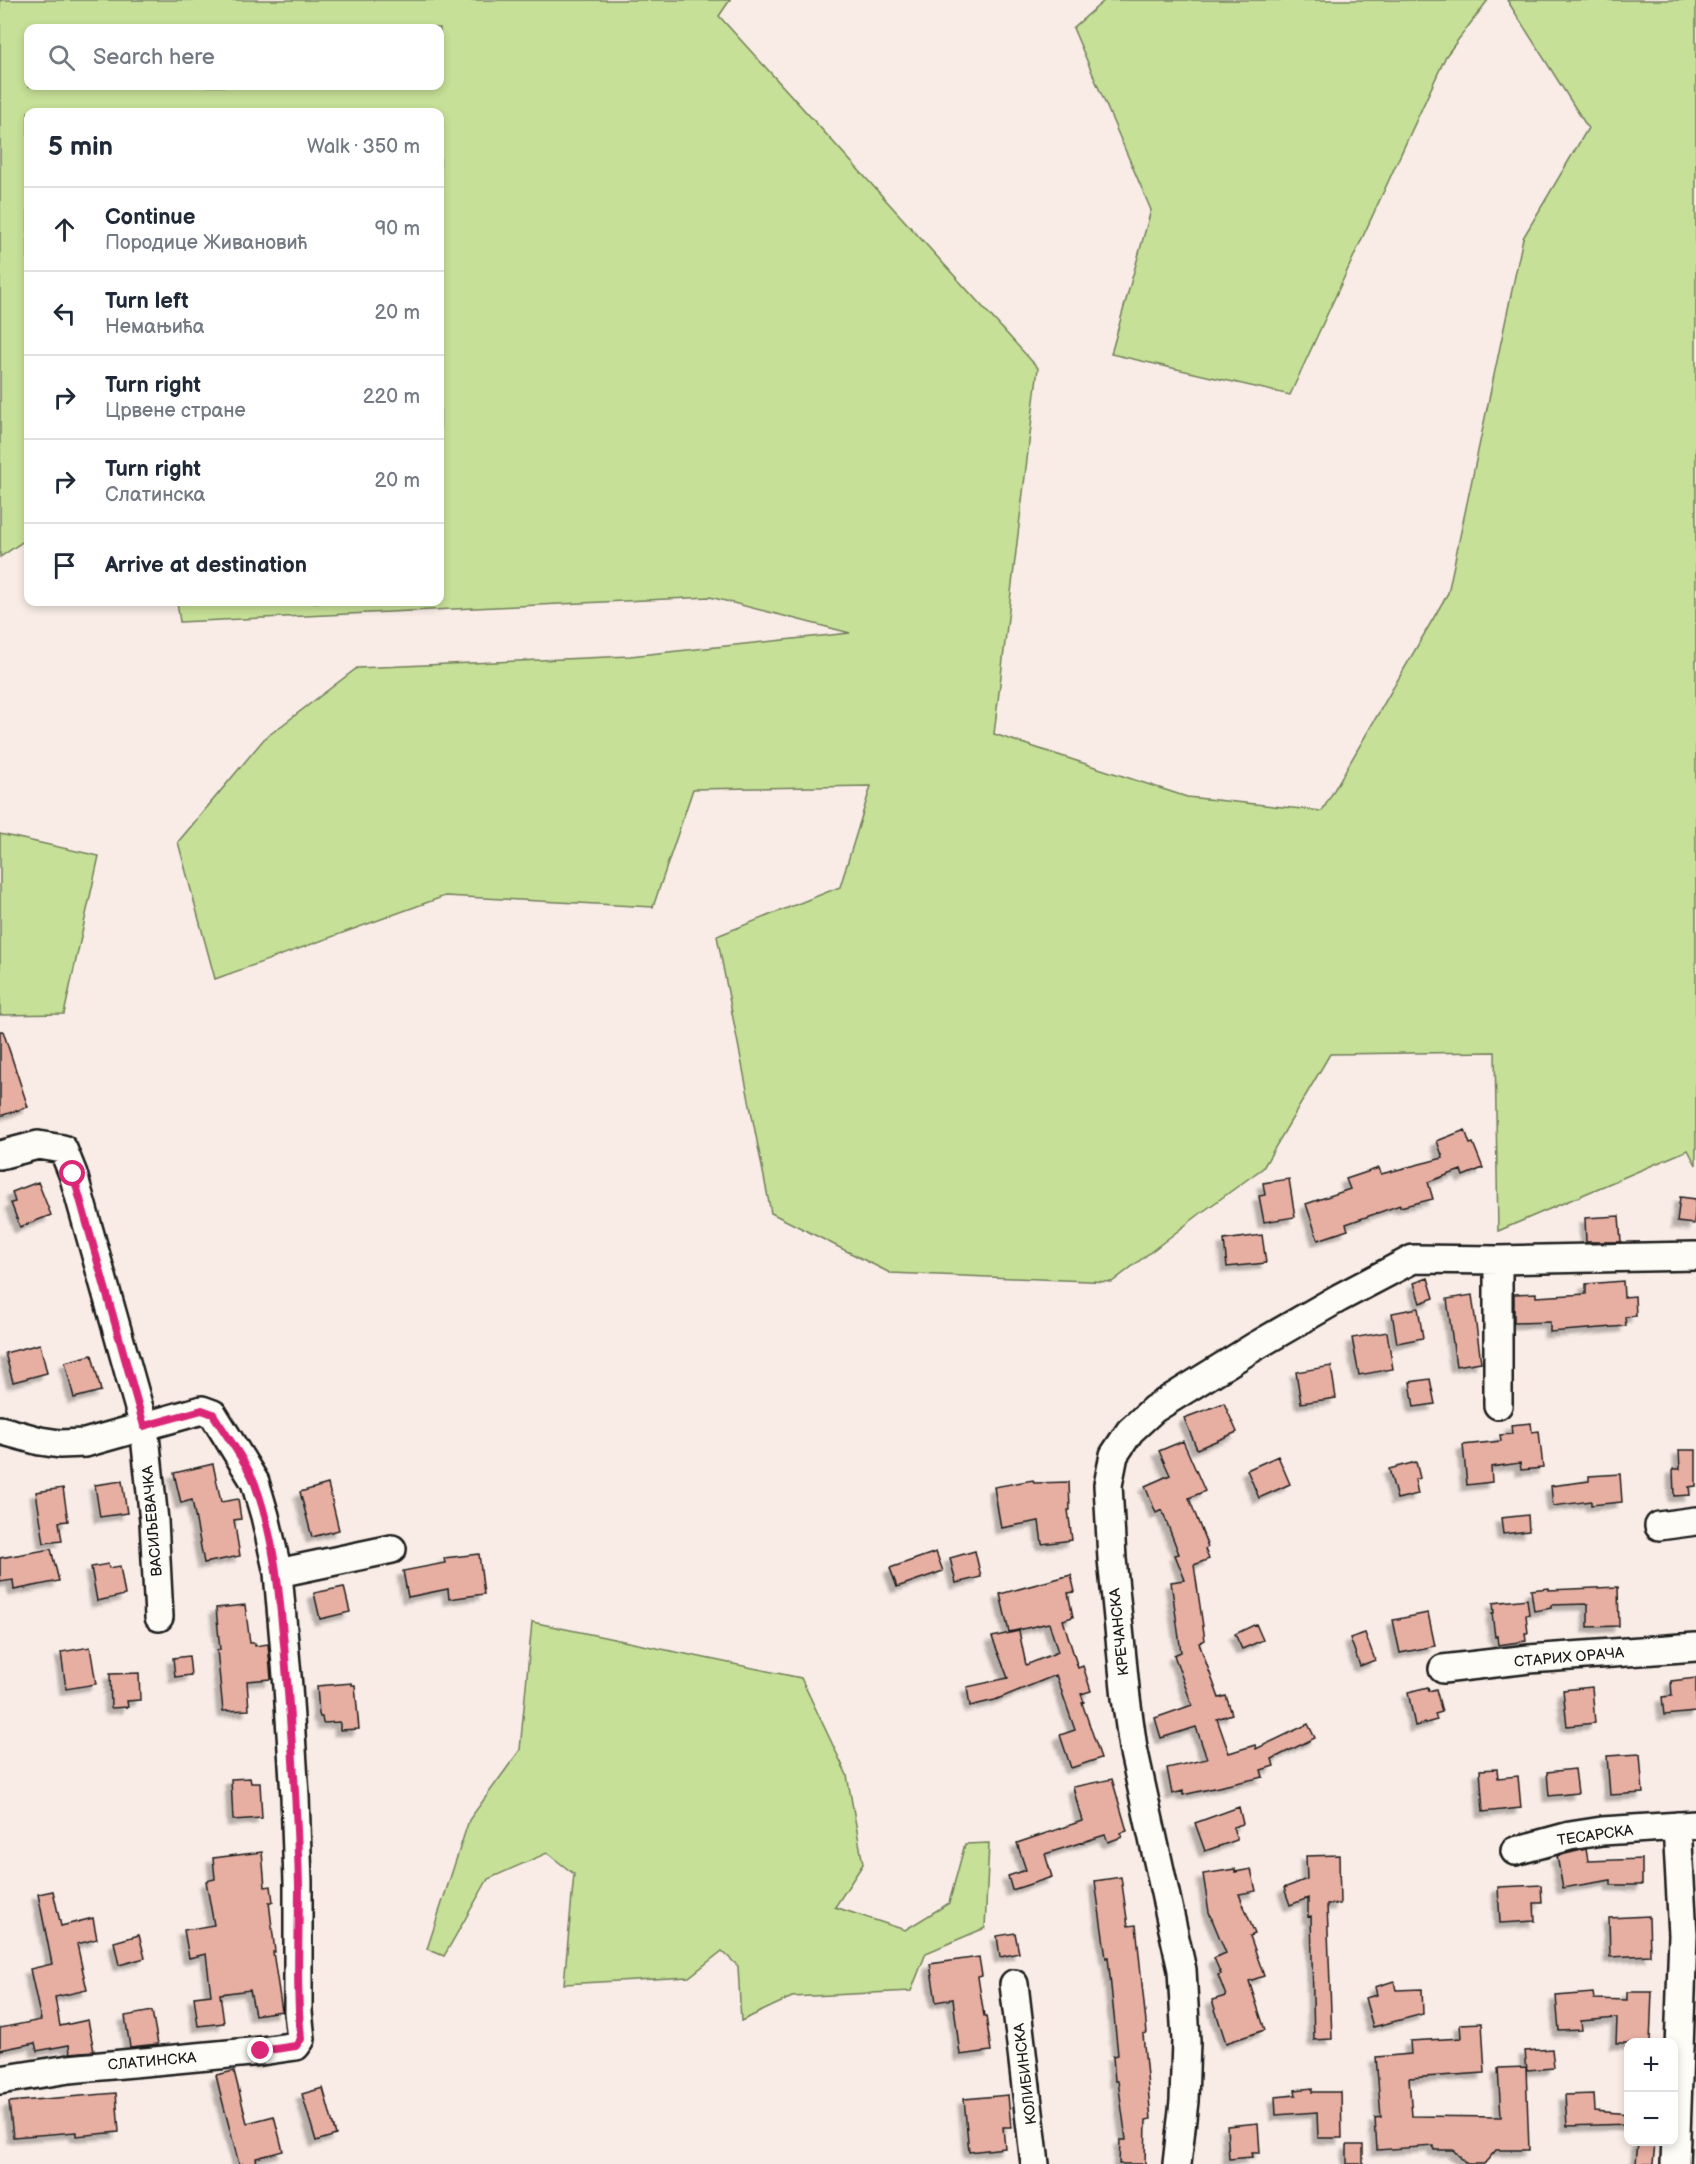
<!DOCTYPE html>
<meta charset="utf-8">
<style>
:root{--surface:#fff;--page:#f2f2f3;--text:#1f2937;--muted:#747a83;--line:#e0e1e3}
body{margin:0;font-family:"Balsamiq Sans",sans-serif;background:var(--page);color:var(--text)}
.controls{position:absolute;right:18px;bottom:18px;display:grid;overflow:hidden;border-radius:12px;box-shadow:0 3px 9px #0003}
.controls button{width:54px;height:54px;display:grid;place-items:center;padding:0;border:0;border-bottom:2px solid var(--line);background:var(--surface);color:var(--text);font:30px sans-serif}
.stop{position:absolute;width:18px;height:18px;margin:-14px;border:4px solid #db2777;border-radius:50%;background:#fff}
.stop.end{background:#db2777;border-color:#fff;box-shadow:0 2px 6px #0008}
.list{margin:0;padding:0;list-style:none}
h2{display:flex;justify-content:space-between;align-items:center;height:78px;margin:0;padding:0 24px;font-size:26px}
h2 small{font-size:20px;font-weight:400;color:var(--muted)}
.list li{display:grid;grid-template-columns:39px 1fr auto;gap:18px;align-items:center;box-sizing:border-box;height:84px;padding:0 24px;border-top:2px solid var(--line)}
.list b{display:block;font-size:22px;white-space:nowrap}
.list p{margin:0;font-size:20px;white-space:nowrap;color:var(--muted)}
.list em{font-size:20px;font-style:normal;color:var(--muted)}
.icon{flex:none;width:33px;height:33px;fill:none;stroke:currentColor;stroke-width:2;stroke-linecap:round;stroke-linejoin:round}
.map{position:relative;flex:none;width:1696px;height:2164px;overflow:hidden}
.search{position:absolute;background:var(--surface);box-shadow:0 3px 9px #0003;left:24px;top:24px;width:420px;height:66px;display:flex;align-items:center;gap:15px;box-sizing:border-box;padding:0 21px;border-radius:12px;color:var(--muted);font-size:22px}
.panel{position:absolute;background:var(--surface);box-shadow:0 3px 9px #0003;left:24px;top:108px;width:420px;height:498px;border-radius:12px}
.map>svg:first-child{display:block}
</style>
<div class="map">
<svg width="1696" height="2164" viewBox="0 0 1696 2164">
<defs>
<filter id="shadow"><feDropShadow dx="-5.5" dy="5.5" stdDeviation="1.5" flood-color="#0004"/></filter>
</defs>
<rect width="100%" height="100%" fill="#f9ece6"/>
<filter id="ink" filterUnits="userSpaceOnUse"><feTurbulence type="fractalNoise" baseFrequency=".0167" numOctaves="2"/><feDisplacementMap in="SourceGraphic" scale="12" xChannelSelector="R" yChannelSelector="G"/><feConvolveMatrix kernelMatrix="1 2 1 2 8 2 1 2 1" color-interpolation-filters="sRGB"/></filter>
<g filter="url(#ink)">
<path fill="#c6e097" stroke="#717e5a" stroke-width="1.5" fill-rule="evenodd" d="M0 0H730L719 16 1038 368 994 734 1187 797 1322 811 1448 593 1523 238 1588 128 1507 0H1696V1165L1688 1150 1498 1231 1495 1052 1330 1054 1263 1168 1201 1213 1112 1282 890 1273 771 1213 717 936 840 887 871 786 693 789 653 907 445 896 215 979 178 842 264 739 357 668 630 656 850 633 710 597 180 622 177 602H440V112H28V538L0 557ZM28 28H440V86H28Z
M1105 0H1488L1446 56 1290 395 1111 354 1151 210 1073 28Z
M0 834 99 856 64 1014 0 1015Z
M532 1622 801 1678 847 1775 863 1864 835 1907 905 1930 949 1903 965 1844 989 1843 985 1928 926 1953 911 1991 792 1997 741 2021 738 1966 722 1951 689 1977 564 1984 574 1874 547 1853 488 1879 444 1956 427 1949 469 1820 520 1750Z"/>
<path fill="#e7aea2" stroke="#1c1c1c" stroke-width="1.5" filter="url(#shadow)" d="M0 1031H3L28 1107 0 1116Z
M1465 1130 1470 1144 1473 1143 1483 1168 1463 1176 1461 1170 1428 1182 1433 1199 1400 1207V1205L1346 1224 1348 1230 1318 1240 1306 1204 1350 1189 1346 1179 1379 1168 1381 1174 1443 1158 1437 1141Z
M1289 1179 1295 1217 1264 1222 1259 1196 1265 1195 1263 1183Z
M38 1182 51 1215 20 1227 11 1203 15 1202 12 1192Z
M1680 1197 1696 1199 1694 1224 1677 1222Z
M1619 1216 1621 1242H1586L1585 1218Z
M1262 1235 1266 1263 1227 1267 1224 1240Z
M1428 1278 1434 1298 1420 1303 1414 1283Z
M1623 1281 1624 1297 1635 1296 1636 1316 1625 1317 1626 1326 1550 1332V1322L1514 1323V1294L1536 1293V1297L1586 1294V1284Z
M1472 1295 1481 1362 1456 1366 1447 1299Z
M1418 1308 1423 1338 1397 1343 1392 1313Z
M1387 1332 1393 1369 1359 1375 1352 1338Z
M40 1344 47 1373 13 1382 5 1353Z
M92 1355 101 1391 74 1398 65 1362Z
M1331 1366 1336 1398 1301 1403 1296 1372Z
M1430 1379 1435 1404 1414 1407 1410 1382Z
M1224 1403 1237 1432 1197 1449 1184 1418Z
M1531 1423 1532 1432 1539 1431 1543 1468 1521 1470 1520 1463 1491 1467 1492 1482 1467 1485 1463 1445 1501 1441 1500 1435 1512 1434 1511 1425Z
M1183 1441 1205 1491 1189 1498 1208 1547 1205 1549 1209 1559 1194 1565 1205 1640 1199 1643 1219 1698 1226 1696 1232 1714 1217 1719 1229 1753 1255 1745 1256 1749 1308 1724 1315 1738 1272 1759 1274 1766 1261 1770 1263 1777 1183 1795V1791L1172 1794 1167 1768 1207 1759 1196 1727 1161 1738 1155 1718 1192 1705 1174 1655 1181 1652 1171 1582 1185 1580 1175 1555 1179 1554 1162 1510 1156 1513 1145 1486 1170 1475 1159 1451Z
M1679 1450H1696V1486L1689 1487 1690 1495 1674 1496 1673 1469H1680Z
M1278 1456 1290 1484 1259 1498 1247 1470Z
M1416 1462 1420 1478 1415 1480 1418 1494 1397 1499 1389 1469Z
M213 1464 221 1502 238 1499 241 1519 234 1520 240 1556 204 1563 192 1500 181 1503 174 1473Z
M1620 1474 1622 1502 1591 1505V1501L1553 1506 1551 1486 1589 1481V1476Z
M1033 1480 1034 1483 1069 1482 1070 1510H1068L1072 1540 1042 1544 1039 1521 1001 1528 994 1487Z
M122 1481 127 1513 100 1517 95 1485Z
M328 1484 339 1530 312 1537 300 1492Z
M63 1488 68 1521 59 1522 62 1541 44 1543 36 1492Z
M1528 1515 1529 1531 1503 1534 1501 1518Z
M51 1549 59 1581 14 1590 13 1580 0 1582V1558Z
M975 1551 981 1577 956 1583 950 1558Z
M936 1552 943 1571 897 1587 890 1568Z
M479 1554 484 1594 449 1599 448 1589 408 1597 403 1571 445 1563 444 1558Z
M108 1564 109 1568 120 1566 125 1595 97 1601 91 1567Z
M1071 1575 1075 1592 1068 1593 1073 1617 1063 1620 1078 1668 1083 1666 1091 1691 1081 1694 1084 1702 1082 1703 1101 1758 1071 1768 1060 1735 1075 1730 1056 1675 995 1700 970 1706 967 1687 1008 1678 992 1637 1019 1631 1026 1665 1058 1652 1049 1623 1009 1632 1000 1594Z
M344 1587 350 1612 320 1619 314 1593Z
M1618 1587 1619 1626 1588 1627V1604L1551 1605V1608L1534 1611 1531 1590 1549 1588V1590Z
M1527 1599 1529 1614 1526 1615 1528 1633H1525L1526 1641 1498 1645 1497 1636 1495 1637 1492 1613H1494L1493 1603Z
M245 1605 250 1643H255V1646L268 1644 271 1679 247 1681 249 1710 223 1711 217 1650H220L216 1608Z
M1428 1613 1435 1646 1400 1653 1393 1620Z
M1256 1624 1263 1640 1242 1649 1235 1634Z
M1365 1633 1375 1660 1360 1666 1350 1638Z
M90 1647 96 1684 66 1689 61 1652Z
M189 1656 191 1675 175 1677 173 1658Z
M139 1673 140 1700 127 1701 128 1707 111 1708 110 1674Z
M1696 1678V1712L1664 1715 1662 1697 1672 1696 1671 1681Z
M352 1683V1685H355L359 1729 340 1730V1722L323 1723 322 1717H320L319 1714 317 1686Z
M1428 1687 1429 1691 1436 1689 1442 1712 1435 1714 1437 1720 1415 1726 1408 1692Z
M1592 1687 1595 1723 1567 1726 1563 1690Z
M1640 1754 1643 1793 1610 1795 1607 1756Z
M1497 1769 1498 1778 1518 1776 1521 1808 1483 1812 1480 1770Z
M1575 1769 1578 1793 1549 1796 1547 1772Z
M250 1778 251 1783H260L262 1818 233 1820 231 1779Z
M1112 1779 1127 1831 1120 1833 1122 1837 1108 1842 1105 1835 1045 1854 1052 1877 1012 1890 1008 1876 1026 1870 1017 1843 1082 1821 1073 1787Z
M1239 1807 1243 1824 1233 1827 1237 1840 1205 1851 1195 1823Z
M1586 1849 1588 1861 1642 1859V1885H1611V1880L1563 1888 1557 1856Z
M262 1852 265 1887 271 1886 273 1902H269L275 1952H273L282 2011 255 2015 250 1990 220 1994 224 2023 198 2026 194 1997 211 1995 206 1954 189 1958 184 1930 214 1925 206 1881 215 1879 213 1858Z
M1339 1855 1340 1904H1327L1332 2039 1314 2040 1311 1916 1308 1917V1898L1290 1905 1284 1888 1307 1879 1306 1856Z
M1235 1869V1872L1251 1869 1256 1891 1239 1894 1255 1934 1250 1936 1264 1976 1249 1981 1265 2030 1226 2043 1212 2000 1226 1996 1218 1975 1221 1974 1214 1958 1226 1953 1209 1912 1203 1874Z
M1121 1877 1128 1926 1136 1925 1147 2033 1143 2034 1151 2119 1146 2120 1145 2164H1119L1120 2140H1126L1118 2081H1115L1113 2056 1118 2055 1108 1957 1106 1958 1095 1881Z
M1541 1885 1542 1903H1534L1535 1921 1500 1923 1498 1887Z
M53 1891 61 1926 93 1918 97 1939 77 1944 87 1990 55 1997 60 2026 88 2020 94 2051 70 2053 69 2045 37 2051 35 2043 0 2050V2028L41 2020 30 1969 52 1964 38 1894Z
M1649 1916 1650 1955 1610 1957 1609 1918Z
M1015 1933 1019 1953 1000 1957 997 1936Z
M139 1935 145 1958 119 1965 114 1942Z
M979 1957 982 1976 978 1977 984 2016H986L991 2051 960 2055 953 1999 936 2002 930 1964Z
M1394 1981 1396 1990 1422 1989 1423 2014 1373 2027 1365 1998 1377 1995 1375 1987Z
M1627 1992H1652L1650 2043H1616L1617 2018 1581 2021 1582 2030 1559 2031 1556 1996 1593 1993 1594 1999 1627 2000Z
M152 2011 158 2044 130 2047 125 2016Z
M1482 2023 1485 2073 1409 2078 1412 2116 1501 2117 1498 2068 1526 2067 1529 2150H1496L1484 2164H1467L1453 2150H1434V2146L1377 2150 1375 2118 1381 2117 1376 2057 1411 2054 1410 2041 1461 2038 1460 2024Z
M1552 2049 1554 2068 1527 2070 1525 2051Z
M234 2071 247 2123 274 2116 283 2151 256 2158 257 2164H239L221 2096 216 2075Z
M323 2088 336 2135 316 2141 302 2094Z
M1312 2088V2092H1341L1342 2138H1318L1317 2112 1276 2115 1275 2097 1296 2095 1295 2090Z
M116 2093 119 2132 76 2136V2132L13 2137 9 2102Z
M1594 2094 1595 2111 1629 2114V2124L1567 2126 1565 2095Z
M1008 2095 1011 2127H1003L1005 2148 969 2152 964 2099Z
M1258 2123 1260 2153H1251L1252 2157 1229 2159 1227 2126Z
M1638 2142H1655L1653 2164H1636Z
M1347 2145H1363V2164H1347Z"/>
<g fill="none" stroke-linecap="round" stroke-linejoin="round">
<g stroke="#1c1c1c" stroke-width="32">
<path id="minor" d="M0 1155 38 1145 63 1149 73 1174 144 1426 154 1521 159 1617
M1498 1260 1696 1256
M0 1430 40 1441 60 1444 85 1443 202 1410 213 1414 255 1482 265 1516 278 1573 288 1687 295 1796 298 1882V2012L301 2039 296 2046 261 2051 69 2069 0 2080
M1659 1526 1696 1521
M278 1573 392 1549
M1443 1669 1529 1659 1696 1647
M1515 1851 1570 1836 1602 1831 1696 1825
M1014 1984 1035 2164
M1177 2164 1184 2101 1186 2041 1182 1970 1133 1748 1126 1698 1112 1559 1108 1485 1114 1455 1130 1431 1154 1409 1254 1347 1339 1298 1413 1259 1498 1260V1405
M1675 2164 1683 1935 1677 1826"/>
</g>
<use href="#minor" stroke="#fdfcf7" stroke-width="27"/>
</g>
</g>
<g fill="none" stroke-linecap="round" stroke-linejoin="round" filter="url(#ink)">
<path stroke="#db2777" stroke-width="8" d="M73 1174 144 1426 202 1410 213 1414C225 1434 248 1464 255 1484 274 1536 279 1590 284 1644 291 1724 297 1805 299 1885 299 1936 296 1988 301 2039L296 2046 261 2051"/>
</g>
<g text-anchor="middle" stroke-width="5" stroke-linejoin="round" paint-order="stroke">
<g font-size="15" fill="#1c1c1c" stroke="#fdfcf7">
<text transform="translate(152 1521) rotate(-95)" y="5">ВАСИЉЕВАЧКА</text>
<text transform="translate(1119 1632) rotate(-96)" y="5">КРЕЧАНСКА</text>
<text transform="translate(1569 1657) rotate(-5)" y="5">СТАРИХ ОРАЧА</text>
<text transform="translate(1595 1835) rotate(-8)" y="5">ТЕСАРСКА</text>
<text transform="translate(152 2061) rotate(-5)" y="5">СЛАТИНСКА</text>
<text transform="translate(1025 2074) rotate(-97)" y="5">КОЛИБИНСКА</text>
</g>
</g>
</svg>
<div class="controls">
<button>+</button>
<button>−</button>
</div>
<div class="stop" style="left:73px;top:1174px"></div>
<div class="stop end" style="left:261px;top:2051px"></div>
<div class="search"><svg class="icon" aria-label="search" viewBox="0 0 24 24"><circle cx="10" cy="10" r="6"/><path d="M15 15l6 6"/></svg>Search here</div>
<section class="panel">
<h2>5 min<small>Walk · 350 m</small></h2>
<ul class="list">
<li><svg class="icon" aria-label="ahead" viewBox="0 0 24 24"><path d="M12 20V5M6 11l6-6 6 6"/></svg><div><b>Continue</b><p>Породице Живановић</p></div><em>90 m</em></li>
<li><svg class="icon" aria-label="left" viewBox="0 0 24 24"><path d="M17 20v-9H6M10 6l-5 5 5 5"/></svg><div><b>Turn left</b><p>Немањића</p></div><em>20 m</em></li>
<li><svg class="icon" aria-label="right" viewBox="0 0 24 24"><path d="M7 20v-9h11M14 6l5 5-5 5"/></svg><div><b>Turn right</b><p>Црвене стране</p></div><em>220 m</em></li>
<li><svg class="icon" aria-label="right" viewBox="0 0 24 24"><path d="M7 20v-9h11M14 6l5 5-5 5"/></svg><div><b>Turn right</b><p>Слатинска</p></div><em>20 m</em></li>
<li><svg class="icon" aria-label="arrive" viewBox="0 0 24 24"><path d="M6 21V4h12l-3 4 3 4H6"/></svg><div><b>Arrive at destination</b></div></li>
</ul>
</section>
</div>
